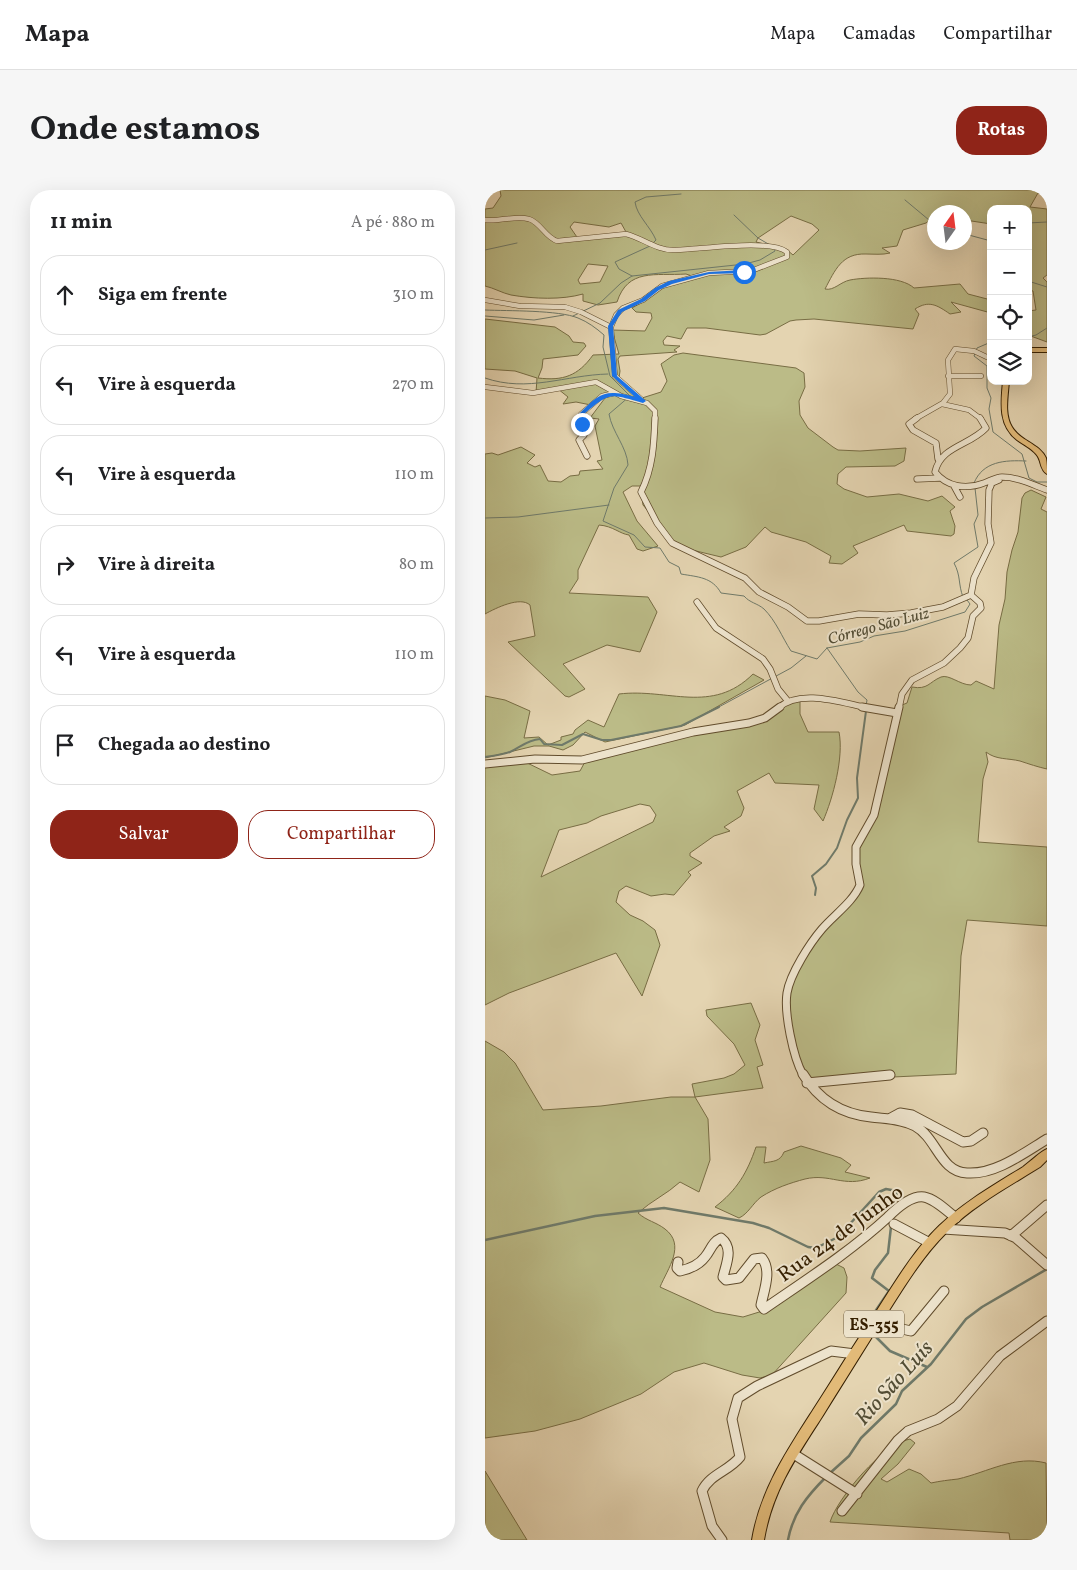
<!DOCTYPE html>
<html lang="pt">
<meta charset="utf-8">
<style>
:root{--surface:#fff;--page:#f6f6f6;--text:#202124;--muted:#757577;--line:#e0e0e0;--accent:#8f2418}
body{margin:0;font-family:Vollkorn,serif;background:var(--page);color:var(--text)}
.controls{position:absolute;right:15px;top:15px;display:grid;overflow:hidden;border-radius:10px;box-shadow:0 5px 20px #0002}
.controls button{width:45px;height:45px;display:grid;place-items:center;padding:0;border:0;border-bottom:1px solid var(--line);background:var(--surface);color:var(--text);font:25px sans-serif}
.compass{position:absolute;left:442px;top:15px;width:45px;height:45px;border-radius:50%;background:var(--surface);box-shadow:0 5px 20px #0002;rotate:14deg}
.stop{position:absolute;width:15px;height:15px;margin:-11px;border:4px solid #1a73e8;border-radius:50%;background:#fff}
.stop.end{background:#1a73e8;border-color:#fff;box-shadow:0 1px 5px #0008}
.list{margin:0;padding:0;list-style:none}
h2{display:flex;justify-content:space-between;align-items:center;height:65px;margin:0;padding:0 20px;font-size:21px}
h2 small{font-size:16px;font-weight:400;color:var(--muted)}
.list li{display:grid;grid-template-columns:32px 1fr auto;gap:15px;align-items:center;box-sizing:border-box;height:80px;margin:0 10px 10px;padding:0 10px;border:1px solid var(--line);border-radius:20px}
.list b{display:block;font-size:19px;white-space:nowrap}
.list em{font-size:16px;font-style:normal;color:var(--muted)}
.actions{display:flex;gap:10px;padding:15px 20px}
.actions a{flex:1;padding:11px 0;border:1px solid var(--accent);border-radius:20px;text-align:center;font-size:18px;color:var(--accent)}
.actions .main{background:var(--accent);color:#fff}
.icon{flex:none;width:28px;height:28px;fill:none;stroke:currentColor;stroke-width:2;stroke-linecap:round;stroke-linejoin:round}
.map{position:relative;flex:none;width:562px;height:1350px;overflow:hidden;border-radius:20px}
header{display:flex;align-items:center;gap:30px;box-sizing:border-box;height:70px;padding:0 25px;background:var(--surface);border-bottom:1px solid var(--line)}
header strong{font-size:24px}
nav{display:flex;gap:28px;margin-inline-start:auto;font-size:18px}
.intro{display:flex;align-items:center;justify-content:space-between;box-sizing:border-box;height:120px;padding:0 30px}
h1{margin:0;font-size:35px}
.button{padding:12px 22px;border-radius:20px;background:var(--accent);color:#fff;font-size:18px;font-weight:700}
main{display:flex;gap:30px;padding:0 30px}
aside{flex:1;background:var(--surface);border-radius:20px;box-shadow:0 5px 20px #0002}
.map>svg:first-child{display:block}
</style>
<header>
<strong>Mapa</strong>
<nav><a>Mapa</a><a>Camadas</a><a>Compartilhar</a></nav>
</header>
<div class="intro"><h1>Onde estamos</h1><a class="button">Rotas</a></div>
<main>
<aside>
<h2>11 min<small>A pé · 880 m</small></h2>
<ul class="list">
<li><svg class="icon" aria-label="ahead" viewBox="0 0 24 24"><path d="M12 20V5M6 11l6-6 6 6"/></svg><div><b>Siga em frente</b></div><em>310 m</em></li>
<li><svg class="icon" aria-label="left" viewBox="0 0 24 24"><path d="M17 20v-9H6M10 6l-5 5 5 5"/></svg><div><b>Vire à esquerda</b></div><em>270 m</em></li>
<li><svg class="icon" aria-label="left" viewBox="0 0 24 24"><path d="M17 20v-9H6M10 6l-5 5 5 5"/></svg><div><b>Vire à esquerda</b></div><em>110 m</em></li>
<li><svg class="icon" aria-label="right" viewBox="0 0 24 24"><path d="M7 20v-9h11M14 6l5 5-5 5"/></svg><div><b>Vire à direita</b></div><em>80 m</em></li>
<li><svg class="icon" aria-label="left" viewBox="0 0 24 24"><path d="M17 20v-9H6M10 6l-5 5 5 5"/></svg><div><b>Vire à esquerda</b></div><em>110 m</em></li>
<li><svg class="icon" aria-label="arrive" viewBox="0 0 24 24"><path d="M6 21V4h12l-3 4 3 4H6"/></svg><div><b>Chegada ao destino</b></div></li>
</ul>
<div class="actions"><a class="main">Salvar</a><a>Compartilhar</a></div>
</aside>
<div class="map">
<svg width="562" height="1350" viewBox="0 0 562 1350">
<rect width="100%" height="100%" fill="#e4d4b1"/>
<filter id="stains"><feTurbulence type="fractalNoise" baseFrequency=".004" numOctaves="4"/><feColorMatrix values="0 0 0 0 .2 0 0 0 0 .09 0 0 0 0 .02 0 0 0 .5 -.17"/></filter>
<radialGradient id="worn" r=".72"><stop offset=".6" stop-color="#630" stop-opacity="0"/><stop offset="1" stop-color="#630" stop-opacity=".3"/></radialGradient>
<path fill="#bbbb87" stroke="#786d44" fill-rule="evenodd" d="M15 0H562V4L553 3 545 17 562 19V85L558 88 562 92V152L543 145V121L551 120 548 101 543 100V19H506V34L480 30V22H450L449 27 441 33 418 40 412 56 397 58 405 63C397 65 389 64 381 64 357 63 350 80 340 99 349 101 355 92 365 90 381 87 416 86 429 98L475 94 483 104 506 110V123L466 112 476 122 465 124C452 115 444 110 430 119L434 124 428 139 329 129 311 130 305 131 281 144 275 145 221 138H202L196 149 182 146 178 151 179 155 195 156 189 160 192 162 135 166 133 169 135 181 134 188 157 208 176 202 182 191 176 174 189 165 198 163 311 178 319 183 320 197 314 211 315 225 323 238 348 257 353 260 375 261 421 258 419 271 410 276 361 277 353 284 352 294 359 299 382 307 414 304 443 311 457 306 470 317 465 321 470 336 469 344 466 346 422 341 419 335 368 356 373 363 357 374 344 373 346 366 321 352 286 342 280 337 261 357 236 367 207 360 192 355 158 315 156 301 158 296H147L138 302 152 331 173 356 158 361 152 359 144 345C135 344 128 336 114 335L93 380V389L84 403 163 407 172 422 155 462 122 455 78 474 100 499 84 507 80 506 23 452 50 446 45 415C35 406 11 418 0 424V264L7 263 13 265 36 257 50 265 42 273 50 277 55 275 63 291 76 292 85 286 94 285 95 281 118 279 112 271 117 270 110 236 114 229 105 228 120 208 126 205 123 204 106 215 91 212 78 214 83 207 73 199 51 203 52 188 30 181 0 179V129L70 137 84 146 88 152 99 153 101 156 93 165 58 169 57 178 53 188C78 191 93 186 108 165L134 164 127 140 160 141 167 128 166 123 151 122 147 118 161 110 174 98 207 86 201 84C170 86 143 78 132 112L113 115 98 111V104C77 110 49 109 26 105 17 103 9 98 0 96V19L8 18 16 6ZM306 26 327 34 334 40 308 65 301 59 271 52 273 48ZM89 32 124 37 136 33 141 42 148 45 94 50 85 37ZM103 74 123 76 115 92 95 94 93 90Z
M546 300 561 307 556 319 562 322V579C553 577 544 574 535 571 523 568 511 570 501 562L503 572 498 589 493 652 562 657V736L482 730 476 766 471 884 324 891 315 886 300 801 318 767 369 703 372 695 373 655 392 609 417 515 422 513 427 497C443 500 444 492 456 487 464 484 475 495 486 495L491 491 509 499 514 435 520 409 522 382 527 360 533 342 537 308 540 303Z
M268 484 279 490 200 535 120 552 100 542 88 555 78 560 64 556H49L0 568V506L20 510 45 521 39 548 54 547 63 555 76 550V547L88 544 90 540 103 530 119 537 134 504C183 498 227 525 268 484Z
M315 507V524L323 542H354C359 567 348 608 338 631L329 619 334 595 290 593 284 583 252 601 259 618 256 626 239 637 245 641 229 646 205 663V666L217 673 203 682 206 685 189 705 180 704 166 706 141 696 134 701 131 712 145 725 158 731 170 740 175 755 157 806 131 763 24 803 0 815V573L34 569 67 585 95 581 102 568 170 549 269 530ZM155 614 165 616 171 625 168 632 56 687 74 640 102 633 116 626Z
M266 813 275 835 270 850 278 875 272 877 278 898 210 907 223 929 225 970 214 1002 195 992C182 1004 166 1011 153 1023 162 1031 171 1032 180 1039 201 1055 183 1078 175 1097L230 1122 258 1127 284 1119 345 1071 359 1078 362 1087 361 1103 287 1185 275 1188 257 1185 219 1173 189 1182 156 1204 95 1229 50 1241 0 1248V851L19 862 30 873 58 920 116 916 186 907H210L207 894 239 888 249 884 260 875 249 854 222 826 221 820Z
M316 956 356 968 366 975 360 982 385 988C359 998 345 983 320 989 305 993 290 998 276 1007 268 1013 263 1024 254 1028L230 1017C252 1000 262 983 271 957H281L279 973C288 971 295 972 299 962Z
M425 1249 430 1253 413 1274 396 1289 402 1292 424 1279 436 1284 446 1293C455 1291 464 1290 473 1289 503 1282 530 1265 561 1273L562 1350H525L524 1343 345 1332C353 1307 398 1254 425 1249Z
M0 1281 42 1350H0Z"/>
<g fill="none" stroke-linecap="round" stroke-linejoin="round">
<path stroke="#6f7a6a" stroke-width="1" d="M420 10 450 35
M249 25 273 48 285 55
M543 33 562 32
M480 44 506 51
M168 53 171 50C165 36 152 26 150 12L161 7 196 4
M0 60 32 53
M147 86 134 79 130 72 165 56
M543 91 562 97
M0 120C23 121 74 120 93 128 103 132 111 138 119 145L118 157 125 186 145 206 124 224C127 242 142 257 143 275L129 298 118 331 149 345 160 357 175 358 184 372 194 377 196 384C213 387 227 387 236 403L259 406C265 413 272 413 279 419 291 431 297 447 306 461L332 469 342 458
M0 126 49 130 79 125
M88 126 115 113 136 93 147 86 260 74 275 70 290 61 289 58
M543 147 551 145 562 138
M506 152 492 158 489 166 502 176V198L506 208 504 219 508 242 537 264 544 288 552 292H562
M0 188C43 203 80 185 123 184
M489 293C498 271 520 270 541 271
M0 328 33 327 124 315
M478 407C473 394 476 386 469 373L493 357 489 334 493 325 490 298
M342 458 373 502 382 510 381 516
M342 458 375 452 389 446 420 441 480 422 485 414 482 410
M232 518 306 478 321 466"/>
<path stroke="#6f7a6a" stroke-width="2" d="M0 567C8 566 17 565 25 562 36 557 42 550 55 549L59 554 77 555 98 544 117 550H126L196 536 234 517
M330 705 331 698 327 686 341 674 352 658 362 630 373 608 372 588 381 521"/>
<path stroke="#6f7a6a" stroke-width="2.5" d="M0 1050 110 1026 179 1018 268 1033 284 1038 323 1057 331 1058 353 1047 394 1002 401 999 412 1001 409 1016
M384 1135 385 1129 404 1101 387 1088 390 1080 403 1063 407 1028
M388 1144 405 1161 442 1177
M344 1284 364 1266 376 1248 411 1214 417 1201 446 1174 481 1129 497 1117 562 1079
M303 1350C308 1323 322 1306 341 1287"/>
<g stroke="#614c2c" stroke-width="5.5">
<path id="minor-far3" d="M0 30C14 32 30 25 44 29 56 33 60 47 72 51L141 44C157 48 171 60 188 60 214 60 283 48 302 62V67L266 81 224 83 177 96 158 110 138 118 131 125 126 137
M0 110 35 116 80 117 96 122 126 137 130 186 156 209
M463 186H496
M0 197 48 203 111 192 136 206 162 213 170 221V229
M457 214 484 220 496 229
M95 229 96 224 117 206 130 203
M430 229 458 213 465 204 463 170 470 159 489 161 506 169"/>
</g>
<g stroke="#614c2c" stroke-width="7">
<path id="minor-far2" d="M95 228 99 245 94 250 102 266
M170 228C169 254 168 278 156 302L172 333 187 353 260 388 274 402 303 417 322 431H334L374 424 402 425 426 423 458 417 486 405
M432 228 424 234 428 240 451 253 453 269
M495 228 501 238C484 256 456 256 450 282 462 297 481 300 499 293 505 291 511 287 517 287 533 287 548 295 562 300
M432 289 455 288
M469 296 475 307
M486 405 489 388 506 353 503 334 504 300 507 293 514 290
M212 412 231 438 278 469 285 479 293 499 302 510
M293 518C316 498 357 513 384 518
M414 518 417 504 427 490 459 473 475 458 483 448 488 426 496 418 495 413 486 405"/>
</g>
<g stroke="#614c2c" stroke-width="9">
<path id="minor-far1" d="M377 517 412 523
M0 574 50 569 97 570 208 542 264 533 280 528 295 517
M318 885C308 867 299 823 302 803 305 784 325 753 337 739 349 725 368 712 375 695L371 674V657L389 625 414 517"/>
</g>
<g stroke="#614c2c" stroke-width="11">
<path id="minor" d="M318 884C333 909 356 924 386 927 401 929 417 929 430 936 452 948 455 982 482 983 510 985 539 963 562 949
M322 893 405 885
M404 929 415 923 427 925 478 952 486 951 498 943
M409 1034 445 1053
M458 1039 520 1043 531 1048 562 1075
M526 1046 562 1015
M193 1072 192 1078 195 1081C204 1079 214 1075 220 1067 226 1060 227 1052 236 1048 249 1058 241 1074 238 1087L241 1090 254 1088 269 1069 277 1068C287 1081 279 1100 276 1115L279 1119C321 1090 365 1062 403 1027 411 1019 426 1005 439 1007 450 1009 462 1021 471 1028
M396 1124 417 1139 426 1141 459 1101
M307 1263 372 1304
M357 1321 413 1250 423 1241 453 1229 472 1216 515 1166 562 1131
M237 1350 227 1336 217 1301C225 1284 244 1281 255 1267L247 1229 253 1208 272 1196 346 1161 370 1164"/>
</g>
<g stroke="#351f00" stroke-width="2">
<path id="major" d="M543 158H562V162H543Z
M518 191H524C523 206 519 224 527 237 535 251 555 254 561 268 562 273 562 279 562 284 554 279 557 270 551 264 546 258 539 255 532 250 513 235 516 213 518 191Z
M562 959V970L555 977C523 997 489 1015 462 1042 431 1073 411 1111 387 1147 370 1174 353 1201 337 1227 311 1267 287 1302 279 1350H267C275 1301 301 1262 328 1220 345 1194 361 1167 379 1140 403 1105 423 1066 454 1036 479 1012 509 995 538 977 545 972 556 961 562 959Z"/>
</g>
<use href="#minor-far3" stroke="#ede3cc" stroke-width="4.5"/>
<use href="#minor-far2" stroke="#ede3cc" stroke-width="5.5"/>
<use href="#minor-far1" stroke="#ede3cc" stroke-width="7"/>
<use href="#minor" stroke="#ede3cc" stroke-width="9"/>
<use href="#major" fill="#e2ba78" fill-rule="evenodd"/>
</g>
<path fill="#1a73e8" d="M259 80 261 83 224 84 187 94 174 100 160 111 137 122 128 136 132 186 161 211 158 213C125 204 126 201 99 224L100 234 95 235 92 227 94 224C115 202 121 199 150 207L127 186 123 136 133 120 156 109 170 98 184 91 224 82Z"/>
<g text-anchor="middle" stroke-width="4" stroke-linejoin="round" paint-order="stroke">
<g font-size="16" font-style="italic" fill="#524d35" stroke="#ede3cc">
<text transform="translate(393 435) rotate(-15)" y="6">Córrego São Luiz</text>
</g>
<rect fill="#ede3cc" stroke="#6c5a3d" stroke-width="1" x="359" y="1120.5" width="60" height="27" rx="4"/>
<g font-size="16" font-weight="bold" fill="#351f00">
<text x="389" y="1140">ES-355</text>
</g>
<g font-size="21" fill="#351f00" stroke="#ede3cc">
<text transform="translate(355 1043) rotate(-36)" y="7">Rua 24 de Junho</text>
</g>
<g font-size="22" font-style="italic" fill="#524d35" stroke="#ede3cc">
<text transform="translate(408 1192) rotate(-48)" y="8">Rio São Luís</text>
</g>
</g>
<rect width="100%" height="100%" filter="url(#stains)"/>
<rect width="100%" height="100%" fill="url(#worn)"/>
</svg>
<div class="controls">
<button>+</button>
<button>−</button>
<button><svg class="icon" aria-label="locate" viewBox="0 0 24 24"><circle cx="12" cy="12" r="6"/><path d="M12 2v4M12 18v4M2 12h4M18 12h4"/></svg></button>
<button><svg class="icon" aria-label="layers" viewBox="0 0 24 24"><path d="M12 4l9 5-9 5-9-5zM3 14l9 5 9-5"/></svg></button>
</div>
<svg class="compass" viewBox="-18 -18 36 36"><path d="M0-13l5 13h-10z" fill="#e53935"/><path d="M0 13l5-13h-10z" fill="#757577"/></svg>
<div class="stop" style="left:259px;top:82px"></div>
<div class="stop end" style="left:97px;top:234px"></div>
</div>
</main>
